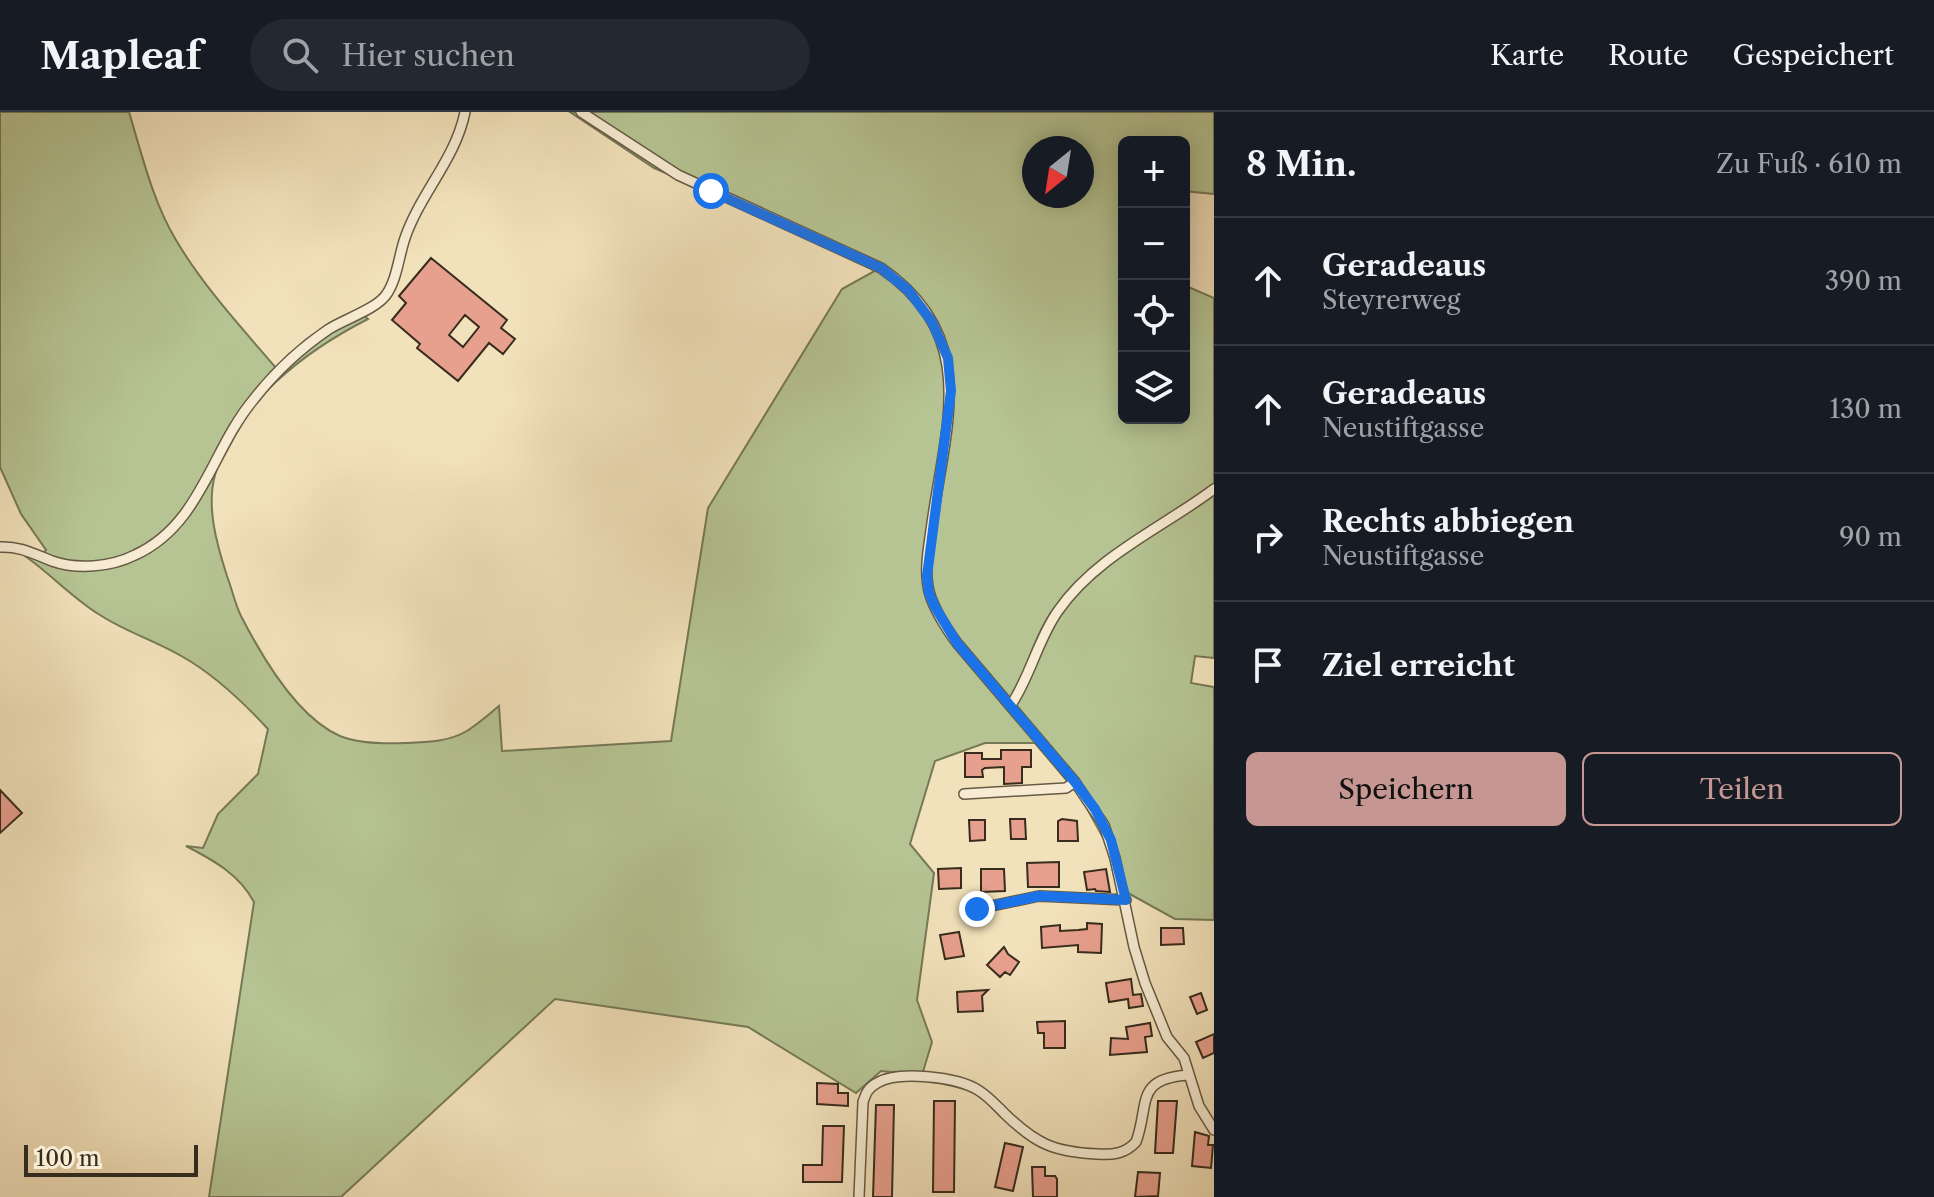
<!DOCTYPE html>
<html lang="de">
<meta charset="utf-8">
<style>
:root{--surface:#171b24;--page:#242831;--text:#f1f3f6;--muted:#9ea1a6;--line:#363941;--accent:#c59692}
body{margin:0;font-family:"Libre Caslon Text",serif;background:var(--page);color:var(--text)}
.controls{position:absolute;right:24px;top:24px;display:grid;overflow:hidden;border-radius:12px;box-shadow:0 4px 20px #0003}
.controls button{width:72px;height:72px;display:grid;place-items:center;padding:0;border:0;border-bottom:2px solid var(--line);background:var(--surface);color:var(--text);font:40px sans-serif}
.compass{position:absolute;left:1022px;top:24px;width:72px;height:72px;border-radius:50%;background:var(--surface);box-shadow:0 4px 20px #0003;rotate:210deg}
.scale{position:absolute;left:24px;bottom:20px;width:174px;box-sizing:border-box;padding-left:8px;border:4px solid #372c1d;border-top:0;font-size:22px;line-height:28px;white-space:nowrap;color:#372c1d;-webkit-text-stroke:6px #f7ecd3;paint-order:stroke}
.stop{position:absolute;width:24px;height:24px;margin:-18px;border:6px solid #1a73e8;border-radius:50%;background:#fff}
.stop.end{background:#1a73e8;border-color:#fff;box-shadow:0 2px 8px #0008}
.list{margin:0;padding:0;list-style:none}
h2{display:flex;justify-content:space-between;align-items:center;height:104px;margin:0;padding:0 32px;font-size:34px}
h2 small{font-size:26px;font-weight:400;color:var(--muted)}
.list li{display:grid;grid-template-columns:52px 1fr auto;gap:24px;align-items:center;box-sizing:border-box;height:128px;padding:0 32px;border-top:2px solid var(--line)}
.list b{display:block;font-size:30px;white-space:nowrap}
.list p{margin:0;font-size:26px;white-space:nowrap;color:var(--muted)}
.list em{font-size:26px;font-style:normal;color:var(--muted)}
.actions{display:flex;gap:16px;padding:24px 32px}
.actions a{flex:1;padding:18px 0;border:2px solid var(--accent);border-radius:12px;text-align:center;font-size:28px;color:var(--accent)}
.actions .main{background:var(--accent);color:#111}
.icon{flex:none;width:44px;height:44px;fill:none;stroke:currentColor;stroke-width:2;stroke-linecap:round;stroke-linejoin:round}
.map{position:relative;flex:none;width:1214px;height:1085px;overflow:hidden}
header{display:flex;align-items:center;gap:48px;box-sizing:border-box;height:112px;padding:0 40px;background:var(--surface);border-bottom:2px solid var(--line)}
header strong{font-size:38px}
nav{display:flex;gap:44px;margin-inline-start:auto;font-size:28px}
.search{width:560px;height:72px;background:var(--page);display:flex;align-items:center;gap:20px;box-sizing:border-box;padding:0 28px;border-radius:44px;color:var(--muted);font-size:30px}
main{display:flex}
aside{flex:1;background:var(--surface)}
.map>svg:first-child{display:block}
</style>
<header>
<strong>Mapleaf</strong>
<div class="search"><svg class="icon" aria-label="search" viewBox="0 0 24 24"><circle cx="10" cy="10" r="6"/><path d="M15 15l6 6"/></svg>Hier suchen</div>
<nav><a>Karte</a><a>Route</a><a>Gespeichert</a></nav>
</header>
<main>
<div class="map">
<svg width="1214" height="1085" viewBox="0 0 1214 1085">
<rect width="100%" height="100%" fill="#f2e2bb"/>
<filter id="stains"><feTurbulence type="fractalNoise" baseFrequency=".0025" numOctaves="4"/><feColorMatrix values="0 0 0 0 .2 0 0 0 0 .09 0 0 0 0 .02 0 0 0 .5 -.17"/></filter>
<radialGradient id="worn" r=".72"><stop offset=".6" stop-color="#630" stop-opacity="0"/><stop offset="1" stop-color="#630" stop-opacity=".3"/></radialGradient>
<path fill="#b6c493" stroke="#767858" stroke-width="2" fill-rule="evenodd" d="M0 0H129C142 43 153 90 176 128 203 174 241 215 276 256L357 198 368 207C305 239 235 292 215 363 206 395 217 433 227 464 232 477 235 492 241 504 261 543 298 606 340 624 360 632 384 632 406 631 425 630 447 630 465 620 477 613 488 603 499 594L502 639 671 629 708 396 842 177 880 156 770 105 654 56 570 0H1214V82L1184 79V30H1124V306H1184V173L1214 186V546L1195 544 1191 571 1214 575V808L1175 807 1117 775 1106 731 1080 684 1035 631H985L935 649 910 732 934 761 917 888 932 930 922 963 881 959 856 981 748 915 555 887 341 1085H209L254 790C239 762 213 748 186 734L203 736 218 702 258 662 268 617C243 590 215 563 183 545 156 529 126 520 100 503 72 486 49 460 22 442L43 441 46 438 21 402 0 355ZM1034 36H1082V84H1034Z"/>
<path fill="#e8a08e" stroke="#372c1d" stroke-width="2" fill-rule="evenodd" d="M431 146 507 208 501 216 515 227 503 242 489 231 458 269 417 236 420 232 392 208 406 191 399 184ZM465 203 479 215 463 235 449 223Z
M1001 638H1031V655H1022V671L1004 672V655L985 656 982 658 983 665H965V641H982V647H1001Z
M0 678 22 701 0 721Z
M1010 707H1025L1026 727H1011Z
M1062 707 1077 709 1078 729H1058V709Z
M969 708H985V728L970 729Z
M1059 750V775H1028L1027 751Z
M961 756V776L939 777 938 757Z
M981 757H1004L1005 779 981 780Z
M1106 757 1110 780 1096 779 1095 777 1087 778 1084 760Z
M1087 811 1102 812 1101 841 1078 840V833L1042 836 1041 815 1060 813V819L1078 818 1087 817Z
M1161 816H1183L1184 832 1161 833Z
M959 820 964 844 945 847 940 823Z
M1004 835 1008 842 1019 850 1010 863 1005 860 1000 865 987 853Z
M1131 867 1133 883 1141 882 1143 894 1129 896 1128 887 1109 890 1106 871Z
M988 878 982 884 983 899 958 900 957 880Z
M1201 881 1207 898 1197 902 1190 885Z
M1065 909V936H1044V921H1038L1037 910Z
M1150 911 1152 924 1145 925 1147 940 1110 943 1111 926 1128 927 1126 915Z
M1214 922V941L1203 946 1196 930Z
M817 971 838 972V981H848V994L817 992Z
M934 989H955L954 1080H933Z
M1158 989H1177L1173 1041H1155Z
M876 993H894L892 1085H873Z
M823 1014H844L842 1070H803V1053H822Z
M1195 1020 1209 1024 1208 1033H1213L1211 1056 1192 1054Z
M1005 1031 1023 1035 1013 1079 995 1075Z
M1032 1055H1045V1064H1055L1057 1067V1085H1033Z
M1138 1060 1160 1061 1158 1084 1135 1085Z"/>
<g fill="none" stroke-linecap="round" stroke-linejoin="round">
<g stroke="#665a44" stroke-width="12">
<path id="street" d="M581 0 678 63 881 156C980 224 946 312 932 411 929 434 923 460 930 483 936 501 946 516 957 531L1075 670 1104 713 1115 746 1134 835 1145 871 1167 925 1184 946 1199 994 1214 1018
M0 435C20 434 34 442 52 449 77 458 111 455 135 443 201 413 211 338 254 287 275 260 301 236 329 217 345 207 376 197 386 183 397 168 399 143 405 126 420 82 456 46 465 0
M1011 593C1031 563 1038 527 1058 499 1096 444 1162 416 1214 377
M964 682 1066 676 1075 670
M977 797 1039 784 1126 788
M859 1085 863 990C866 981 868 976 877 971 898 958 957 965 978 978 988 984 996 993 1005 1002 1036 1032 1054 1040 1097 1042 1113 1043 1125 1042 1136 1030 1150 992 1134 967 1188 963"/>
</g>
<use href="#street" stroke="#f7ecd3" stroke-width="9"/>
</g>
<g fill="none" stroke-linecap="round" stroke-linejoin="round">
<path stroke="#1a73e8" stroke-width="10" d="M711 79 881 156 908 178 932 210 948 246 951 279 927 464 929 481 935 495 957 531 1075 670 1095 697 1111 728 1126 788 1039 784 977 797"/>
</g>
<rect width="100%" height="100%" filter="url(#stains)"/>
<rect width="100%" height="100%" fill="url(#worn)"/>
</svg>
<div class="controls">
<button>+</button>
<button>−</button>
<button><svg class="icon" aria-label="locate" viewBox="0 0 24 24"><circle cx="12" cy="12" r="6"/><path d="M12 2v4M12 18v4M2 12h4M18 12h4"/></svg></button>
<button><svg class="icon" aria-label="layers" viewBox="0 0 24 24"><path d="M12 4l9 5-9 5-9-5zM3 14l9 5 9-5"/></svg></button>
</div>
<svg class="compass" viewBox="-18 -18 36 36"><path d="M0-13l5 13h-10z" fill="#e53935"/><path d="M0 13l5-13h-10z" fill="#9ea1a6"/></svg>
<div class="scale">100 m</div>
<div class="stop" style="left:711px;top:79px"></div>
<div class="stop end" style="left:977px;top:797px"></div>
</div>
<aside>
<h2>8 Min.<small>Zu Fuß · 610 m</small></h2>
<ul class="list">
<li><svg class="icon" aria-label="ahead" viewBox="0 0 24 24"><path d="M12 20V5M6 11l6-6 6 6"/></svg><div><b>Geradeaus</b><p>Steyrerweg</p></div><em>390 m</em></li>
<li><svg class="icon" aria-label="ahead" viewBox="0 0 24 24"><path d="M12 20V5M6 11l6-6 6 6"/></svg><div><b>Geradeaus</b><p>Neustiftgasse</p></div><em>130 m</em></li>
<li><svg class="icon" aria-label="right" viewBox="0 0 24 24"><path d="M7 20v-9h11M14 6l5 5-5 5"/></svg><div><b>Rechts abbiegen</b><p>Neustiftgasse</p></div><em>90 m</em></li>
<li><svg class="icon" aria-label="arrive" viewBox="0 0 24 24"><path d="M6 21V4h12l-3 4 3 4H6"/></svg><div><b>Ziel erreicht</b></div></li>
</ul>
<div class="actions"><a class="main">Speichern</a><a>Teilen</a></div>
</aside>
</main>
